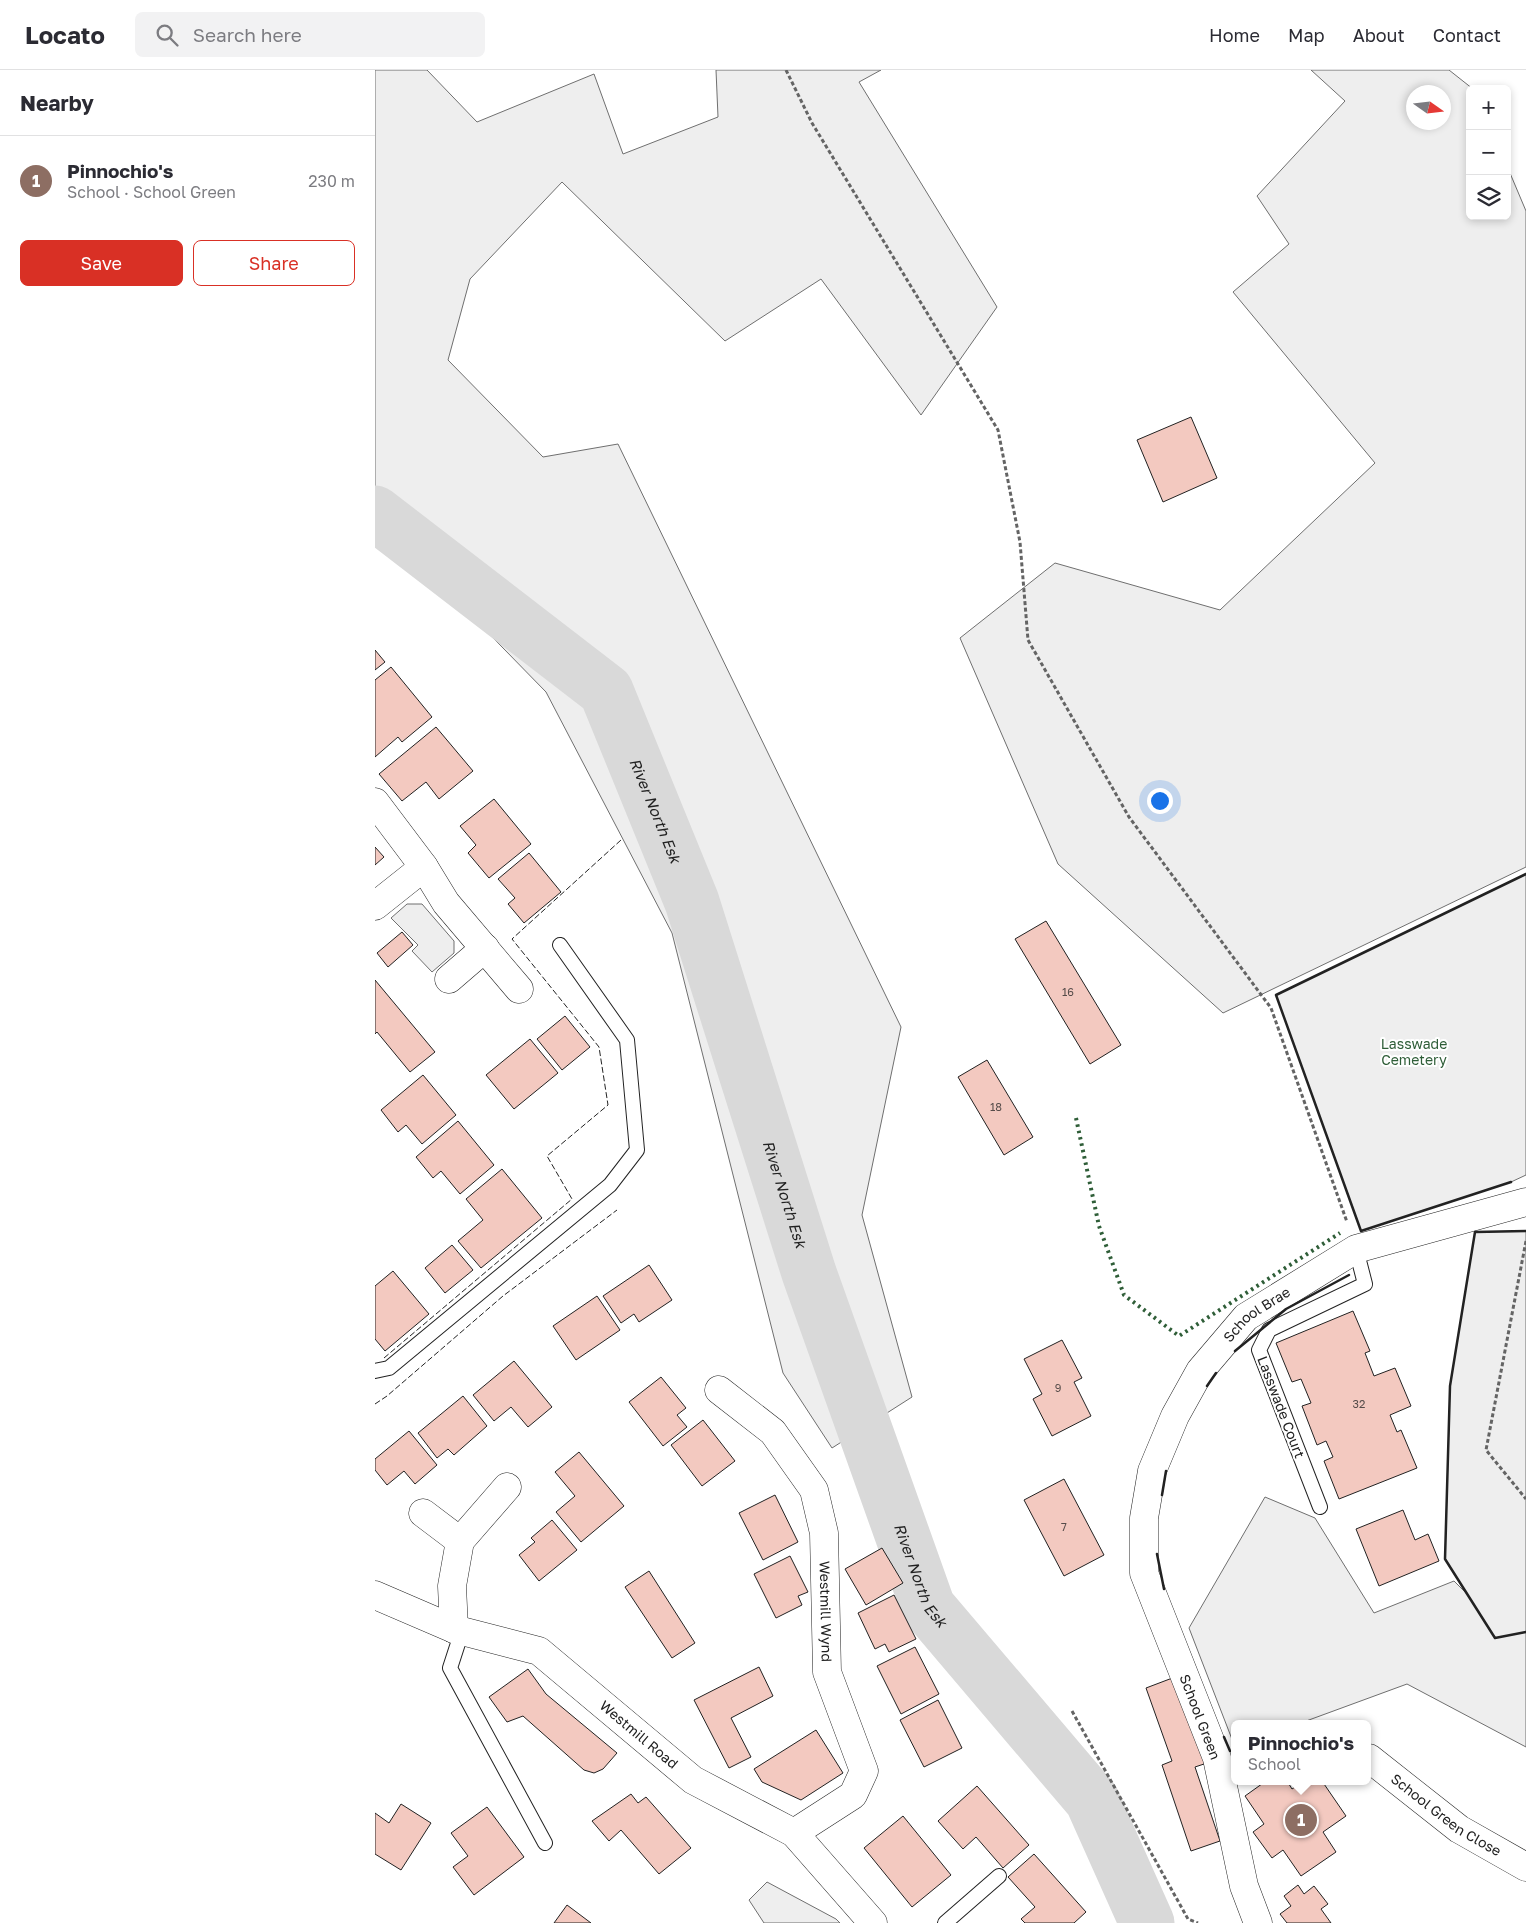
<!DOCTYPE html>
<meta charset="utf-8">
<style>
:root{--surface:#fff;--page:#f2f2f3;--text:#2b2b33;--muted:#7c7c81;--line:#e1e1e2;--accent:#d93025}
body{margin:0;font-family:"Golos Text",sans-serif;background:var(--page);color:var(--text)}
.controls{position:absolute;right:15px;top:15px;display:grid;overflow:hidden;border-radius:8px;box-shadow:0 2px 8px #0003}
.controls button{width:45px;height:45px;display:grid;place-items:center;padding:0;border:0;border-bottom:1px solid var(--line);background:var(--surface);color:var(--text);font:25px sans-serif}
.compass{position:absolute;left:1031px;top:15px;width:45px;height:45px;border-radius:50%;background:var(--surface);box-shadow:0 2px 8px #0003;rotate:104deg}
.you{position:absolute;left:784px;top:730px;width:18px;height:18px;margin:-12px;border:4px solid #fff;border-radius:50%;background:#1a73e8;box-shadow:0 0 0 8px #1a73e833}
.badge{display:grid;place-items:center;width:32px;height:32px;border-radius:50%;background:var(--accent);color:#fff;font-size:16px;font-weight:700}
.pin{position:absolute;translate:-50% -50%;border:2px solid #fff;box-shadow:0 1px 5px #0006}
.popup{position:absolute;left:856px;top:1650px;width:140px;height:65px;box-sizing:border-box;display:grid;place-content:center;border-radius:8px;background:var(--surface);filter:drop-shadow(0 1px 4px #0005);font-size:16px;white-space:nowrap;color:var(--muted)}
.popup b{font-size:19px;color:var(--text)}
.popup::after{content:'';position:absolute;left:50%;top:100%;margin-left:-10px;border:10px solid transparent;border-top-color:var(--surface)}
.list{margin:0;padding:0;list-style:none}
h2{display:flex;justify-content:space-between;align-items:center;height:65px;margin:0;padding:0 20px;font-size:21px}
h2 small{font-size:16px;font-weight:400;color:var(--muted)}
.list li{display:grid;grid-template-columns:32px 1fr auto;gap:15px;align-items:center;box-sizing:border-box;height:90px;padding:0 20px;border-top:1px solid var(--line)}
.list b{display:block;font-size:19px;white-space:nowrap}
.list p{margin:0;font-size:16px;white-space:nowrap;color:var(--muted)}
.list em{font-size:16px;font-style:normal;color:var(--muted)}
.actions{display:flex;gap:10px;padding:15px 20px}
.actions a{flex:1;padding:11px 0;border:1px solid var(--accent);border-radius:8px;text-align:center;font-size:18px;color:var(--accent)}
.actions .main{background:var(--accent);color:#fff}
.icon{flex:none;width:28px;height:28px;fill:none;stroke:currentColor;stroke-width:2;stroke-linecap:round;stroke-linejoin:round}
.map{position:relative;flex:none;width:1151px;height:1853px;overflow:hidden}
header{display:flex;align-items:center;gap:30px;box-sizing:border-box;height:70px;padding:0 25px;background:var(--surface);border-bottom:1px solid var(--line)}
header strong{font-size:24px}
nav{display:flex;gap:28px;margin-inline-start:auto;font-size:18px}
.search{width:350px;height:45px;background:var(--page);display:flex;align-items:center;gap:12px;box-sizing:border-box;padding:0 18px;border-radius:8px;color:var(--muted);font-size:19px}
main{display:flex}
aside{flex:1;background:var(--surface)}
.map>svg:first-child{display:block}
</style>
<header>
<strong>Locato</strong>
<div class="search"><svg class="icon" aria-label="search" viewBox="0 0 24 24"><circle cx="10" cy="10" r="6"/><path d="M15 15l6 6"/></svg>Search here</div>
<nav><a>Home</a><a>Map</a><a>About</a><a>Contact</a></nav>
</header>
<main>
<aside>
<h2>Nearby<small></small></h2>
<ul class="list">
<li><span class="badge" style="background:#8d6e63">1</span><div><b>Pinnochio's</b><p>School · School Green</p></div><em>230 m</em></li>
</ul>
<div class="actions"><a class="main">Save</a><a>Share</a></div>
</aside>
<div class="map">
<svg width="1151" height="1853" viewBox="0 0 1151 1853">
<rect width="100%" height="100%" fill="#fff"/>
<path fill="#eee" stroke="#6f6f6f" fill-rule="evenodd" d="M0 0H52L102 52 219 4 248 84 343 47 341 0H506L484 12 622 237 546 345 446 209 350 271 187 112 95 209 73 290 168 387 243 374 526 957 487 1145 537 1327 457 1378 408 1303 297 863 171 622 0 447Z
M936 0H1074L1098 19H1095V146H1132V96L1151 141V797L848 943 683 794 585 568 680 493 845 540 1000 393 858 222 914 174 882 126 970 31ZM1038 22H1068V52H1038Z
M1151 804V1105L1136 1112 986 1161 901 925Z
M32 834H47L79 871V883L57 902 37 881 43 875 16 848Z
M1151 1161V1677L1032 1614 923 1654H860V1677L814 1558 890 1427 940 1448 999 1543 1079 1511 1091 1523 1070 1489 1075 1316 1100 1162Z
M392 1812 461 1849 465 1853H389L374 1830Z"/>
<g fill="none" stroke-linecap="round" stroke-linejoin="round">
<path stroke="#d9d9d9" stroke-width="55" id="s1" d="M0 443 231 621 317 832 434 1203 553 1537 717 1730 772 1853"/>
</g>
<path fill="#f3c9c0" stroke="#222" d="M816 347 842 408 788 432 762 370Z
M0 580 10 592 0 600Z
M16 597 57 647 27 672 23 667 0 687V610Z
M61 657 98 701 64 729 51 712 27 731 4 704Z
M119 729 156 774 114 808 93 783 101 775 85 756Z
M0 777 9 787 0 795Z
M154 783 186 822 149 853 133 834 140 828 123 809Z
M671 851 746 975 715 994 640 869Z
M27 862 38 875 13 897 2 883Z
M0 910 60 982 35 1002 2 962 0 964Z
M190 946 215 977 187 1000 162 969Z
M155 969 183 1003 139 1039 111 1005Z
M612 990 658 1067 629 1085 583 1007Z
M48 1005 81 1045 47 1074 31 1055 23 1062 6 1040Z
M83 1051 119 1095 85 1124 66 1101 58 1108 41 1087Z
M127 1099 167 1148 106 1198 83 1171 108 1150 91 1129Z
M77 1175 98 1200 70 1223 50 1198Z
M274 1195 297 1230 264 1252 259 1244 246 1253 228 1226Z
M18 1201 54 1244 10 1281 0 1269V1216Z
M222 1226 245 1260 201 1290 178 1256Z
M978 1241 995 1281 990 1283 999 1306 1020 1298 1036 1336 1015 1345 1022 1362 1026 1360 1042 1398 964 1429 949 1391 958 1387 951 1371 942 1375 927 1336 936 1333 926 1309 917 1312 901 1273Z
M687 1270 707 1308 699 1312 716 1346 677 1366 658 1329 667 1324 649 1289Z
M139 1291 177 1337 153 1357 136 1337 119 1351 98 1325Z
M286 1307 311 1338 302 1345 312 1357 288 1376 254 1332Z
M88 1326 112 1356 79 1385 73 1379 62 1388 43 1363Z
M328 1350 360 1391 327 1416 296 1375Z
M34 1361 62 1395 40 1414 29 1401 12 1415 0 1400V1389Z
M204 1382 249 1436 206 1472 181 1442 200 1426 180 1402Z
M689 1409 729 1485 689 1506 649 1430Z
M400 1425 423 1472 388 1490 364 1443Z
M1028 1440 1040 1470 1053 1464 1064 1491 1004 1516 981 1459Z
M177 1450 202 1480 164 1511 144 1485 160 1472 156 1468Z
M507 1478 528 1513 491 1535 470 1499Z
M415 1486 433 1522 423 1526 427 1535 401 1548 379 1504Z
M274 1501 320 1573 297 1588 250 1517Z
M519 1525 541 1569 514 1582 510 1574 500 1579 483 1543Z
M540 1577 564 1624 526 1644 502 1596Z
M384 1597 398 1626 356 1648 376 1687 354 1698 319 1630Z
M153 1599 171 1624 242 1683 228 1699 219 1703 209 1700 148 1646 132 1652 114 1627Z
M800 1607 832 1693 820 1697 845 1771 816 1781 787 1695 797 1691 771 1618Z
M563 1630 587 1678 549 1697 525 1650Z
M441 1660 468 1703 426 1730 387 1712 379 1699Z
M891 1711H912L917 1719 929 1711H947L971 1746 948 1762 961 1782 926 1806 908 1780 897 1788 878 1762 889 1754 870 1726Z
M602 1716 654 1775 628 1798 601 1767 588 1779 563 1751Z
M256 1724 263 1733 271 1727 316 1778 284 1804 246 1760 234 1771 217 1751Z
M26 1734 56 1753 26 1800 0 1784V1743L14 1753Z
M112 1737 149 1787 99 1825 78 1797 93 1786 76 1763Z
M528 1746 576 1805 537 1837 489 1778Z
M659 1784 711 1842 699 1853H650L646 1849 660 1837 633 1807Z
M923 1815 929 1824 939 1816 953 1834 946 1839 956 1853H912L905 1844 916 1836 909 1826Z
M192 1835 216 1853H179Z"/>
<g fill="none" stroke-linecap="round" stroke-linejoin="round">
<g stroke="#222" stroke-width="16">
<path id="lane" d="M0 1301 14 1298 235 1115 262 1080 252 970 185 875
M945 1437 884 1280 894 1260 990 1214 981 1179
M87 1561 75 1598 170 1773
M570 1853 624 1806"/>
</g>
<g stroke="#222" stroke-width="29">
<g id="street">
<path d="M0 732 49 797 71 833 144 919"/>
<path d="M0 836 49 797"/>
<path d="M74 909 110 878"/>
<path id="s2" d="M344 1320 398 1362 439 1420 449 1463 452 1602 489 1701 478 1725 419 1763"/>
<path d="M48 1443 85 1471"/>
<path id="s3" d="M0 1525 79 1559 164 1581 318 1710 419 1763 498 1853"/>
<path d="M79 1559 77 1516 85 1471 132 1417"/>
<path id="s4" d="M994 1688 1084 1759 1151 1797"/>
<path id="s5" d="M883 1853 869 1816 842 1688 769 1503V1448L777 1401 800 1346 825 1301 871 1247 981 1179 1151 1132"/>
</g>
</g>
<path stroke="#646464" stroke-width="3" stroke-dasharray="4 2.5" stroke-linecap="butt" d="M411 0 437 53 623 360 645 472 653 570 754 747 896 938 972 1152
M1151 1171 1111 1380 1151 1429
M697 1641 813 1849 823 1853"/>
<use href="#lane" stroke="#fff" stroke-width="14"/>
<use href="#street" stroke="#fff" stroke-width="28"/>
<path stroke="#2f5e38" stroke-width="4" stroke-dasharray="2.5 4" stroke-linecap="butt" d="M701 1048 724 1156 749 1225 804 1266 965 1163"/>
<path stroke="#222" stroke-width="1" stroke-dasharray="6 2.5" stroke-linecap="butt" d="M9 1288 197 1129 172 1086 233 1035 224 977 137 869 246 770
M0 1334 12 1326 128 1226 242 1140"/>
<path stroke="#222" stroke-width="2.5" d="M1136 1112 986 1161 901 925 1151 804
M1151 1161 1100 1162 1075 1316 1070 1489 1120 1568 1151 1562
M860 1281 911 1239 974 1205
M832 1316 841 1303
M787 1425 791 1401
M782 1484 789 1519
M849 1667 855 1681"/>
</g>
<g text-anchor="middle" stroke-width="4" stroke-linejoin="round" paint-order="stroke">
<g font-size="11" fill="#564c4a">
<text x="693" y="926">16</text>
<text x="621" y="1041">18</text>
<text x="683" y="1322">9</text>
<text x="984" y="1338">32</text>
<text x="689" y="1461">7</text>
</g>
<g font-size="14" fill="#2f5e38" stroke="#fff">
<text x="1039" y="979">Lasswade<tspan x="1039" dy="16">Cemetery</tspan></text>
</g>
<g font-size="14" fill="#222" stroke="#fff">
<text dy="5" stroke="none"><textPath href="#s5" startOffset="664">School Brae</textPath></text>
<text transform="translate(906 1337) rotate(69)" y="5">Lasswade Court</text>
<text dy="5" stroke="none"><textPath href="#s2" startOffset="262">Westmill Wynd</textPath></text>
<text transform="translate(825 1647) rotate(69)" y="5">School Green</text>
<text dy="5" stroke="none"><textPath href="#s3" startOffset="304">Westmill Road</textPath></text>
<text dy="5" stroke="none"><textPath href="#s4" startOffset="96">School Green Close</textPath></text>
</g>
<g font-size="15" font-style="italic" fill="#222" stroke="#fff">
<text dy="5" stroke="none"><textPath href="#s1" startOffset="421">River North Esk</textPath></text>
<text dy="5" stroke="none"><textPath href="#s1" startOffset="826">River North Esk</textPath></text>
<text dy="5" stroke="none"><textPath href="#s1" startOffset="1231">River North Esk</textPath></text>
</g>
</g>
</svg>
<div class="controls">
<button>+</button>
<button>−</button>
<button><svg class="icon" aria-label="layers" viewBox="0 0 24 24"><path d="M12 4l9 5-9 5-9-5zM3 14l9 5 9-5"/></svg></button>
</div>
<svg class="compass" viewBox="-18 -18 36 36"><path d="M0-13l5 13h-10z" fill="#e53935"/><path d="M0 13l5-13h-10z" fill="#7c7c81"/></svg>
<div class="you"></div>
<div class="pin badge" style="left:926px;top:1750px;background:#8d6e63">1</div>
<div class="popup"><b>Pinnochio's</b>School</div>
</div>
</main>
